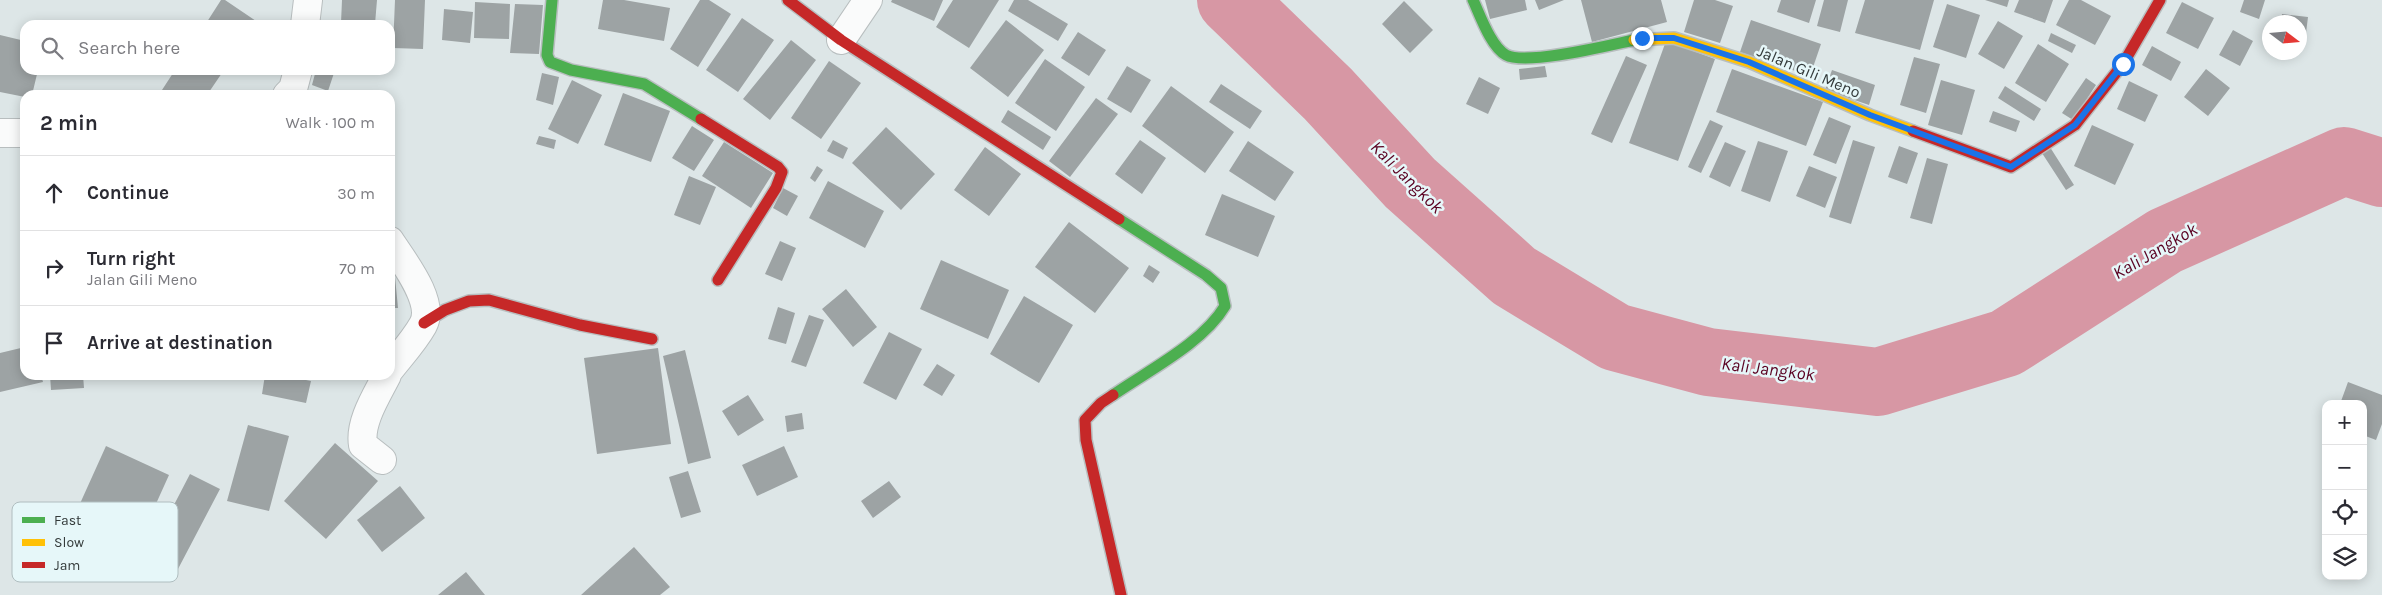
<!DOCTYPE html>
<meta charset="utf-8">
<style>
:root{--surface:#fff;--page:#f2f2f3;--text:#2b2b33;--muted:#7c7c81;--line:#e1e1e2}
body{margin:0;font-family:Karla,sans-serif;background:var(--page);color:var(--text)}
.controls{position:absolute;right:15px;bottom:15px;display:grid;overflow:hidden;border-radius:10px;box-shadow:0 2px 12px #0003}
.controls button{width:45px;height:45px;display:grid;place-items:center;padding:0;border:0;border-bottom:1px solid var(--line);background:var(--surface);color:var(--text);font:25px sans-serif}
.compass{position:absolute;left:2262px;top:15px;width:45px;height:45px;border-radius:50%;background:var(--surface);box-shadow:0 2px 12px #0003;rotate:106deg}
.stop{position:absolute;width:15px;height:15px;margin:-11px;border:4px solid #1a73e8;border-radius:50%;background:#fff}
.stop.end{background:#1a73e8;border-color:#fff;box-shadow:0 1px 5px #0008}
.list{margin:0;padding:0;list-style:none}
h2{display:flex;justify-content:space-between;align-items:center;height:65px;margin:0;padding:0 20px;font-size:21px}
h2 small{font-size:16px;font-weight:400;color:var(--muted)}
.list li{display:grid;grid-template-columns:32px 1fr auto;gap:15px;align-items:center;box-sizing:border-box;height:75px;padding:0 20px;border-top:1px solid var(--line)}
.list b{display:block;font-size:19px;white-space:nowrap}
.list p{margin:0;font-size:16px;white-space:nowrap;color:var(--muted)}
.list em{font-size:16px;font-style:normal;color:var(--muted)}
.icon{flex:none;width:28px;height:28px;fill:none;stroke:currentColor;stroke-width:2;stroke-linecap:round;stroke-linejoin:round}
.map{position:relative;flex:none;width:2382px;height:595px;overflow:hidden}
.search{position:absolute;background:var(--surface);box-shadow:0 2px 12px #0003;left:20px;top:20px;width:375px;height:55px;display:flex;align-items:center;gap:12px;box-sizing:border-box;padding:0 18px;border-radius:15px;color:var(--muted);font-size:19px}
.panel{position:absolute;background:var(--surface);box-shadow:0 2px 12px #0003;left:20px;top:90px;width:375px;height:290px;border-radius:15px}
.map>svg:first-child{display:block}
</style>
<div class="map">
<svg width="2382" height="595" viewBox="0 0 2382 595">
<rect width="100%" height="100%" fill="#dde6e7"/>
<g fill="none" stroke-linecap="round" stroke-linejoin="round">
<path stroke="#d797a4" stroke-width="68" d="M1231 0 1328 94 1410 183 1514 276 1615 337 1708 362 1878 382 2006 343 2165 241 2344 161 2382 173"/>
</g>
<path fill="#9da3a4" d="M221 0H225L256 21 253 25H205Z
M342 0H377L375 24 341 23Z
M395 0H425L423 49 393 48Z
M603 0H624L670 8 664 41 598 29Z
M700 0H709L731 14 698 67 670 49Z
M892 0H943L934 21 891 2Z
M953 0H999L969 48 936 27Z
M1014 0H1028L1068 24 1058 41 1008 11Z
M1485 0H1525L1527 10 1490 19Z
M1535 0H1564L1539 10Z
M1581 0H1661L1667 22 1592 42Z
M1694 0H1715L1733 6 1720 43 1684 32Z
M1781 0H1816L1809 23 1777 12Z
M1824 0H1848L1840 32 1817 26Z
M1865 0H1934L1920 50 1855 33Z
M1985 0H2009L2007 7Z
M2019 0H2053L2045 23 2014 12Z
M2069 0H2081L2111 16 2095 45 2056 25Z
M2244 0H2265L2259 19 2240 12Z
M1404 1 1433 30 1410 53 1382 24Z
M475 2 510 4 509 39 474 38Z
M2182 2 2214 18 2198 49 2166 33Z
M515 4 543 5 539 54 510 53Z
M1947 4 1980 15 1966 58 1933 47Z
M444 9 473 12 470 43 442 40Z
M2282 14 2308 17 2304 49 2300 48V22H2281Z
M742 18 774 40 738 92 706 70Z
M1006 20 1044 50 1008 97 970 68Z
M1751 20 1821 44 1810 76 1740 52Z
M1998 21 2023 36 2004 69 1978 54Z
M2233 30 2253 41 2240 66 2219 55Z
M1078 32 1106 50 1089 76 1061 58Z
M2051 33 2076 45 2072 53 2048 41Z
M0 35 25 41V70H38L32 95H25V97L0 92Z
M791 40 816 60 770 120 743 99Z
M1666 41 1715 59 1678 161 1629 143Z
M2038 44 2069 64 2046 102 2015 83Z
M2152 46 2181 62 2171 81 2142 65Z
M1626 56 1647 65 1612 143 1591 134Z
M1914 57 1940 64 1926 113 1900 105Z
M1045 59 1085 87 1056 131 1015 103Z
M829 61 861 83 821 139 791 118Z
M1127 66 1151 80 1131 113 1107 99Z
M1545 66 1547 77 1520 80 1519 69Z
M1732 69 1823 102 1806 146 1716 112Z
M2206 69 2230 88 2208 116 2184 97Z
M175 70H224L207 95H170L162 90Z
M316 70H335L328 91 312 85Z
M1832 70 1875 85 1869 105 1825 90Z
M542 73 559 77 553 105 536 100Z
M1479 77 1500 88 1488 114 1466 104Z
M2086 78 2096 85 2073 120 2062 113Z
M572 80 602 95 578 144 548 129Z
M1941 80 1975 90 1962 135 1928 125Z
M2129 81 2158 95 2145 122 2117 109Z
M1221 84 1262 111 1250 129 1209 102Z
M1171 86 1234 132 1205 173 1142 126Z
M2005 86 2041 109 2034 121 1998 98Z
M623 93 670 111 651 162 604 145Z
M1096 98 1118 114 1070 177 1049 161Z
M1008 110 1051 137 1043 150 1001 122Z
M1993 111 2020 121 2016 132 1989 122Z
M1829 117 1851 126 1836 164 1813 155Z
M1710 120 1723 126 1701 173 1688 167Z
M2092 125 2134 144 2115 185 2074 166Z
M692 126 714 140 694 171 672 158Z
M886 127 935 174 901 210 852 163Z
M539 136 556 140 554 149 536 144Z
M833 140 848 148 843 159 827 151Z
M1140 140 1166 158 1142 194 1115 174Z
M1853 140 1875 147 1851 224 1829 217Z
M1248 141 1294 172 1275 201 1229 171Z
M1758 141 1788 151 1770 202 1741 191Z
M724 142 773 173 751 208 702 176Z
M1725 142 1746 151 1730 187 1709 177Z
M2048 144 2074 185 2066 190 2040 150Z
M1899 146 1918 153 1907 184 1888 177Z
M985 147 1021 174 989 216 954 190Z
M1927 158 1948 164 1932 224 1910 218Z
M817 166 823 170 815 182 810 178Z
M1809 166 1837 177 1825 208 1796 196Z
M689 176 716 187 700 225 674 215Z
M828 181 884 211 865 248 809 218Z
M783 188 798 196 787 216 773 208Z
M1222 194 1275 216 1258 257 1205 235Z
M1069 222 1129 268 1095 313 1035 267Z
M780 241 796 248 782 281 765 274Z
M393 256 398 308H390V257Z
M941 260 1009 290 988 339 920 309Z
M1149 265 1160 272 1153 283 1143 276Z
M846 289 877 327 853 347 822 309Z
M1024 296 1073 325 1039 383 990 354Z
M778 307 795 313 786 344 768 339Z
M809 315 824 320 806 367 791 362Z
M889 332 922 349 896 400 863 383Z
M25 347V375H41L43 382 0 392V353Z
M658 348 671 444 597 454 584 358Z
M685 350 711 458 688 464 663 356Z
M937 364 955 375 942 396 923 385Z
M50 375H83L84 388 51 390Z
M265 375H281L311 381 306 403 262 394Z
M2348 382 2382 395V424L2376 440 2363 435V404H2340Z
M748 395 764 420 738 436 722 411Z
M802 413 804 429 787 432 785 416Z
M248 425 289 436 269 511 227 501Z
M335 443 378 481 326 539 284 501Z
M106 446 169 475 141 537 78 508Z
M784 446 798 477 757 496 742 465Z
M688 471 701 512 681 518 669 477Z
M190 474 220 489 178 569 149 553Z
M889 481 901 497 873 518 861 501Z
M400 486 425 518 382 552 357 520Z
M634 547 670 587 660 595H581Z
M466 572 485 595H438Z"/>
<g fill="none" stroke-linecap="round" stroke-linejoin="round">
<g stroke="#b8bebf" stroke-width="30">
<path id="street" d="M305 25 308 0
M841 40 868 0
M287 95 293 89 298 70
M0 133H25
M390 241C402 260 436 302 423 325 414 341 401 355 390 369
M382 460 363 445C359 422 377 395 387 375"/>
</g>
<g stroke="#b8bebf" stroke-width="14">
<path id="fast" d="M552 0 547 55 550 62 571 70 644 84 701 119
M1473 0C1480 15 1491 47 1506 55 1526 66 1610 45 1634 40
M1113 395C1149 370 1203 343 1225 306L1221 288 1206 275 1119 219"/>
</g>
<g stroke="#b8bebf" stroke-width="14">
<path id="slow" d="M1634 40 1674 38 1749 62 1870 115 1913 131"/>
</g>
<g stroke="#b8bebf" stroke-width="14">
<path id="jam" d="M788 0 841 40 1119 219
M701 119 778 167 782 172 776 188 718 280
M1913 131 2011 167 2075 125 2123 64 2160 0
M424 323 445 310 469 301 489 300 580 325 652 339
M1113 395 1101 403 1085 420 1086 440 1121 595"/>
</g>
<use href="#street" stroke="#fafbfb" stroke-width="28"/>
<use href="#fast" stroke="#4caf50" stroke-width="11"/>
<use href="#slow" stroke="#ffc107" stroke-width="11"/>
<use href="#jam" stroke="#c62828" stroke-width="11"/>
</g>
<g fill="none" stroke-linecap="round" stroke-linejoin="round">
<path stroke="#1a73e8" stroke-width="6" d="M1642 38H1674L1749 62 1870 115 2011 167 2075 125 2123 64"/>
</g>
<g text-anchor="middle" stroke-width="5" stroke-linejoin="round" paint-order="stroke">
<g font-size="16" fill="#333a3a" stroke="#e6f7f9">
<text transform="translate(1809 71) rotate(23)" y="6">Jalan Gili Meno</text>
</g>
<g font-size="18" font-style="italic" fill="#5a0021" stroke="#e6f7f9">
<text transform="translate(1407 177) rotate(45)" y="6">Kali Jangkok</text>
<text transform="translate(2155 251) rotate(-30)" y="6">Kali Jangkok</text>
<text transform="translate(1768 369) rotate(7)" y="6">Kali Jangkok</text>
</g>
</g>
<rect x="12" y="502" width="166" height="80" rx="8" fill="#e6f7f9" stroke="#b0bec0" stroke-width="1"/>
<rect x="22" y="517" width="23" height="6" fill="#4caf50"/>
<rect x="22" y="539" width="23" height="7" fill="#ffc107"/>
<rect x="22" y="562" width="23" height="6" fill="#c62828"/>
<g font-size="14" fill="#333a3a">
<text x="54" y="525">Fast</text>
<text x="54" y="547">Slow</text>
<text x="54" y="570">Jam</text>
</g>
</svg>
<div class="controls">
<button>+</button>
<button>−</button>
<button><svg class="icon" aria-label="locate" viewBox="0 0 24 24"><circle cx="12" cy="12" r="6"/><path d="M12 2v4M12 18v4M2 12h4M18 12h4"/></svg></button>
<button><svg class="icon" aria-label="layers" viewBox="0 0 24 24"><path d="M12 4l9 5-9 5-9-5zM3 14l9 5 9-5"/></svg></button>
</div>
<svg class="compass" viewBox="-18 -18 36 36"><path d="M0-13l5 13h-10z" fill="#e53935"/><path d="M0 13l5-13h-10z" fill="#7c7c81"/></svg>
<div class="stop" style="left:2123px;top:64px"></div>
<div class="stop end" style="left:1642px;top:38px"></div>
<div class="search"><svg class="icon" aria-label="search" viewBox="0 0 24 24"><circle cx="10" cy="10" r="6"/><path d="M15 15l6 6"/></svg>Search here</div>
<section class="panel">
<h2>2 min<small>Walk · 100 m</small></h2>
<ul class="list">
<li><svg class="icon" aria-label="ahead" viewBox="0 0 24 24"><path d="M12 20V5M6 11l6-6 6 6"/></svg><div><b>Continue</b></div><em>30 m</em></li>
<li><svg class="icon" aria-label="right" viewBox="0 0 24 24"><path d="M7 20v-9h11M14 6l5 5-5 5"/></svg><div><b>Turn right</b><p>Jalan Gili Meno</p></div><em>70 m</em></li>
<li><svg class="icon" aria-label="arrive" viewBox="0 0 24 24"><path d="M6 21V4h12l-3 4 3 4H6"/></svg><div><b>Arrive at destination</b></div></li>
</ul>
</section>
</div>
